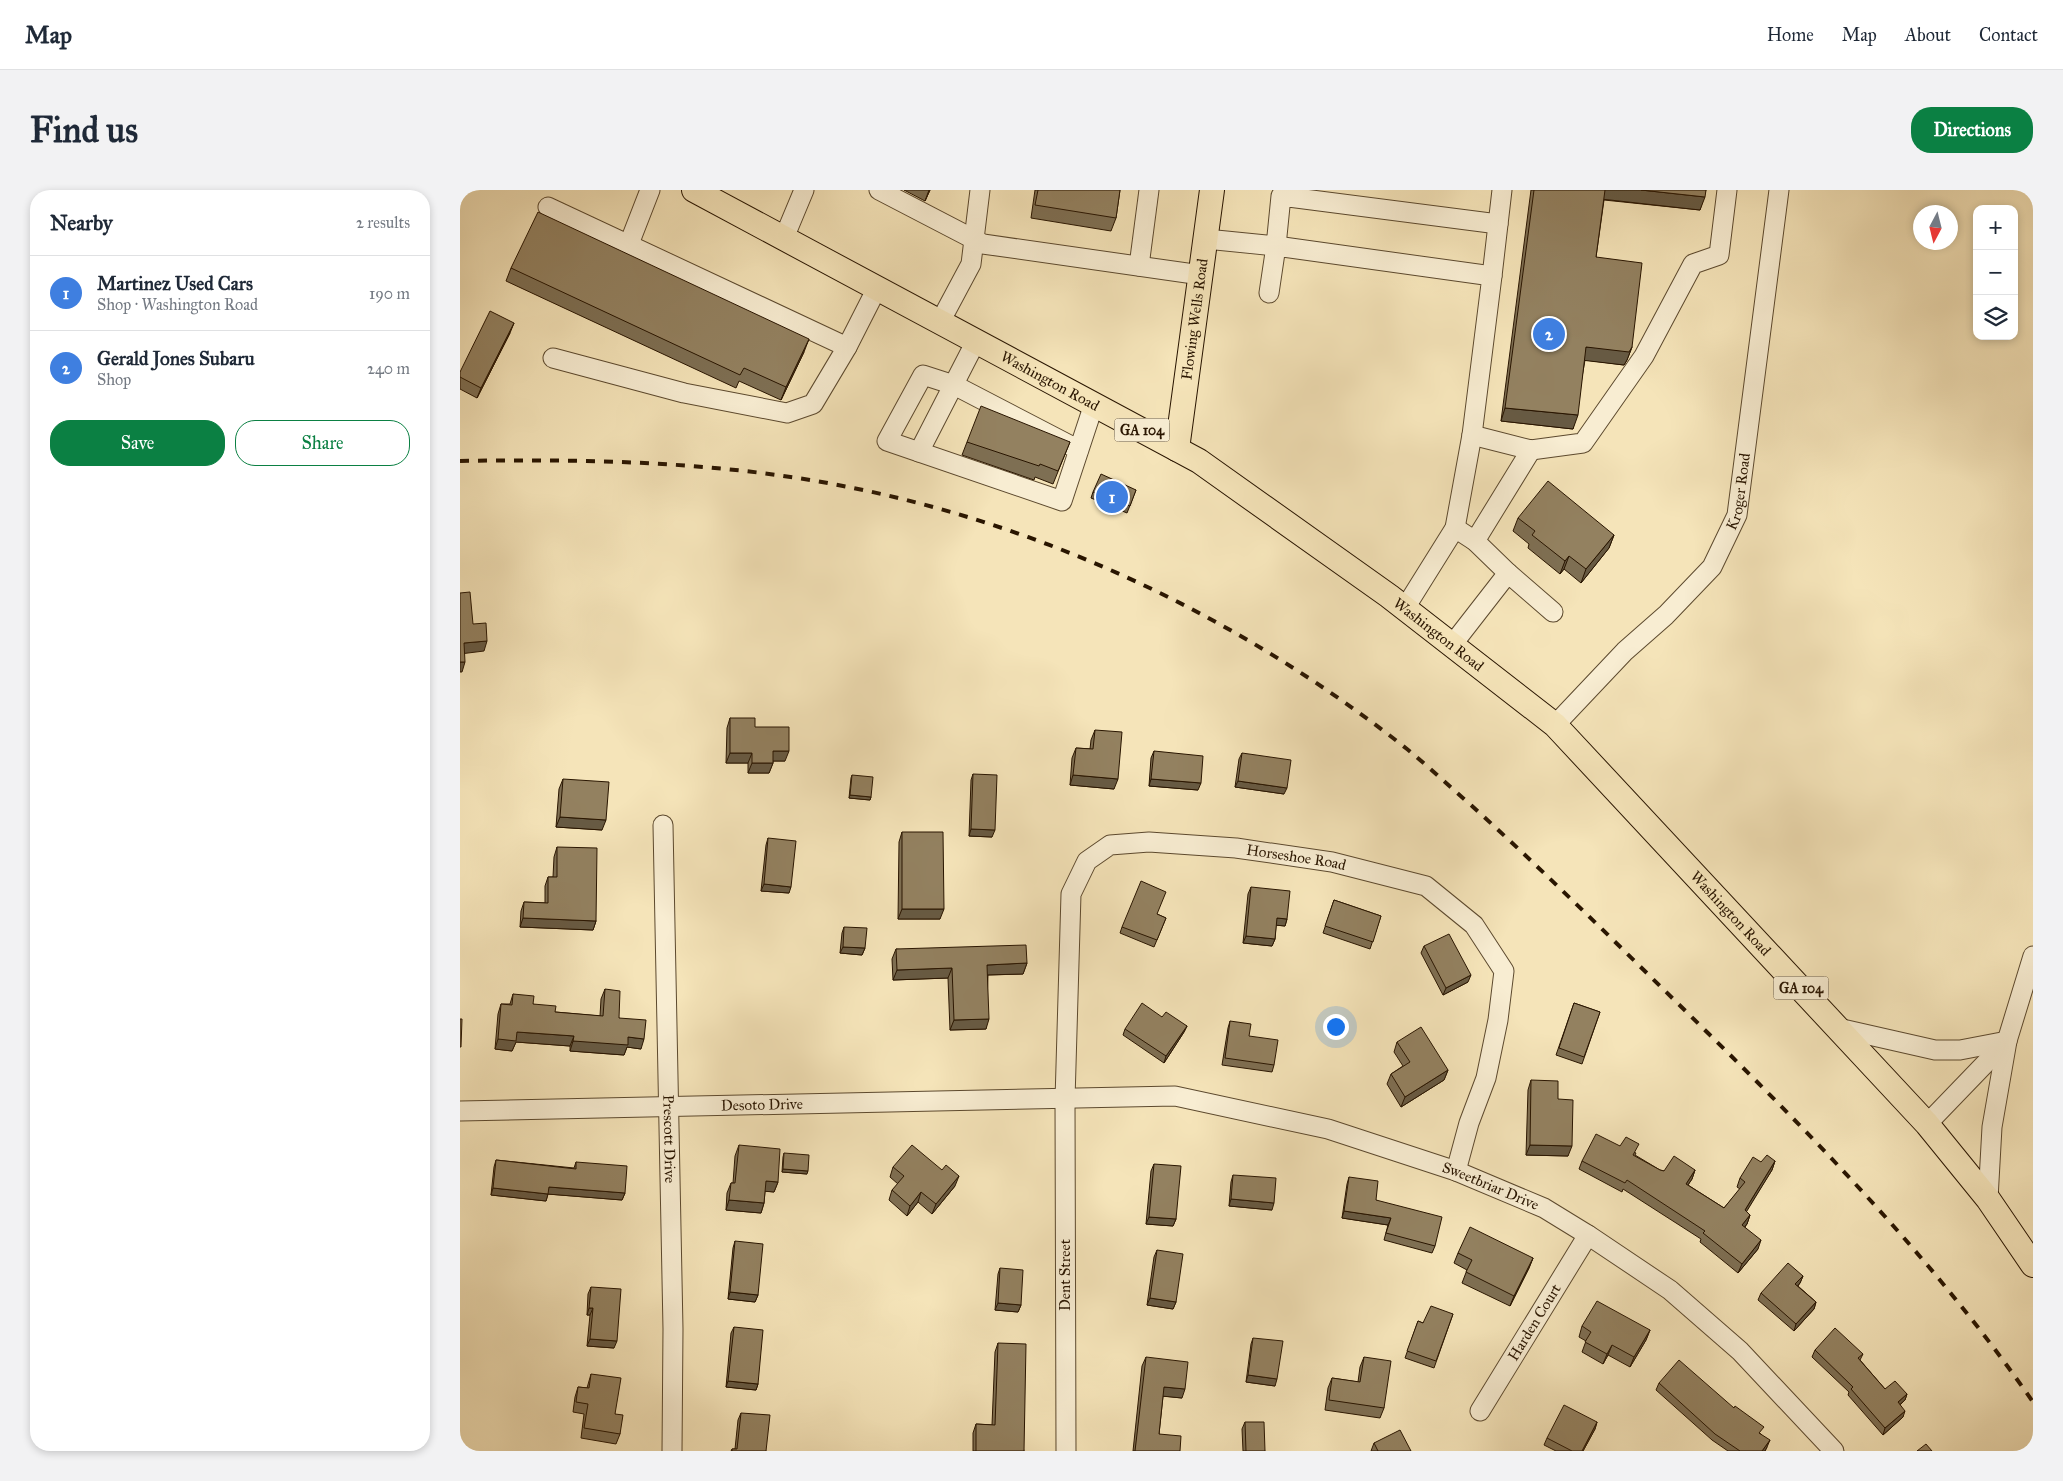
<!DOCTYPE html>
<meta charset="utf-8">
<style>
:root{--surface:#fff;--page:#f2f2f3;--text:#1f2937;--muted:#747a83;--line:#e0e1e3;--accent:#0b8043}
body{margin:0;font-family:"IM FELL Great Primer",serif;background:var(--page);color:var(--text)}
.controls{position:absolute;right:15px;top:15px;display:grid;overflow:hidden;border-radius:10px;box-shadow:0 2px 8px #0003}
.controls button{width:45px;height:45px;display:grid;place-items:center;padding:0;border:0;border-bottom:1px solid var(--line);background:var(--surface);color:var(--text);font:25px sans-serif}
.compass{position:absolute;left:1453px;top:15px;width:45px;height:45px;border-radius:50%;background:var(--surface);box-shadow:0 2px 8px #0003;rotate:187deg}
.you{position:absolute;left:875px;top:836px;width:18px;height:18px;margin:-12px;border:4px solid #fff;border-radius:50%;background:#1a73e8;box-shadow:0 0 0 8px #1a73e833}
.badge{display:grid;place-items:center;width:32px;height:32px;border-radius:50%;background:var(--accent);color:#fff;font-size:16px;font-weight:700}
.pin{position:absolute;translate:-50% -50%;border:2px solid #fff;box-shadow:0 1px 5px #0006}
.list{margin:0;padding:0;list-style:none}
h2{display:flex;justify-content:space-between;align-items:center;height:65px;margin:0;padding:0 20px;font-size:21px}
h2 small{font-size:16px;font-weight:400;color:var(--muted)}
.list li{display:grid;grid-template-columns:32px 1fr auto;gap:15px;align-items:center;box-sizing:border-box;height:75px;padding:0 20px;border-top:1px solid var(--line)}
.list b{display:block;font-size:19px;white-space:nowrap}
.list p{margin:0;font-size:16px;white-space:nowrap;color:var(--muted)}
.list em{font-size:16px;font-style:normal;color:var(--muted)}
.actions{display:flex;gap:10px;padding:15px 20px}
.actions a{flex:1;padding:11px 0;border:1px solid var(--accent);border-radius:20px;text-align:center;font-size:18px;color:var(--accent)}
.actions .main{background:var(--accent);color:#fff}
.icon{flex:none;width:28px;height:28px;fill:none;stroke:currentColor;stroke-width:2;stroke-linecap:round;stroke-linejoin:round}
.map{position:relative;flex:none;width:1573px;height:1261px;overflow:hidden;border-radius:20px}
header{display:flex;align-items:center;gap:30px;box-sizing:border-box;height:70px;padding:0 25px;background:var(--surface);border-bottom:1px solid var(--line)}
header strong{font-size:24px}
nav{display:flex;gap:28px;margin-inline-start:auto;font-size:18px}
.intro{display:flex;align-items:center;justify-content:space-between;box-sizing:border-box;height:120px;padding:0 30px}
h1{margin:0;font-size:35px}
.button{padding:12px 22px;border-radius:20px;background:var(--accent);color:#fff;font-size:18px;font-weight:700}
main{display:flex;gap:30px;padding:0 30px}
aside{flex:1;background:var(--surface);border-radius:20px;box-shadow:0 2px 8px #0003}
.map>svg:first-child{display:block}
</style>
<header>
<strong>Map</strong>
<nav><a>Home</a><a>Map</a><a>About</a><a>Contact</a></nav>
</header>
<div class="intro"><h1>Find us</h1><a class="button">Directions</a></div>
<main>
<aside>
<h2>Nearby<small>2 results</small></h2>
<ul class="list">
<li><span class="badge" style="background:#3f7fe0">1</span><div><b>Martinez Used Cars</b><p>Shop · Washington Road</p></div><em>190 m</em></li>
<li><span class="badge" style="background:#3f7fe0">2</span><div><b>Gerald Jones Subaru</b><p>Shop</p></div><em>240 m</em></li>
</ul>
<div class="actions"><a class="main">Save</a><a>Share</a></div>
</aside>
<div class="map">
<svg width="1573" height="1261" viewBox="0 0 1573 1261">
<rect width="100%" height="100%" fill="#f5e4b9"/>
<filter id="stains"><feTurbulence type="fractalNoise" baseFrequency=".004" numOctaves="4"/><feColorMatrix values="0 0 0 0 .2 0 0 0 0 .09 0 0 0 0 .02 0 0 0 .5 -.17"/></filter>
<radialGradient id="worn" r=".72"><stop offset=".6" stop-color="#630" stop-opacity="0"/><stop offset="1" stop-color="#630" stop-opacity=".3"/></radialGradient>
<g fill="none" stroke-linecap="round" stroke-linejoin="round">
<g stroke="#5c492e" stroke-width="21">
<g id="minor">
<path d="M419 0 523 54 741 85"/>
<path d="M88 17 387 157 417 98"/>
<path d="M324 48 344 0"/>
<path d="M746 49 816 56 821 6 1038 34"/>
<path d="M169 54 190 0"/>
<path d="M679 76 689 0"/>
<path d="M1032 86 1042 0"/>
<path d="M809 103 816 56 1032 86 1012 245 995 338"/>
<path d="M480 132 511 74 520 0"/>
<path d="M93 168 224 203 327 223 353 214 387 157"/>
<path d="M1012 245 1071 260 1123 253 1184 166 1233 74 1259 65 1267 0"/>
<path d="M619 260 494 195 463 185 427 251 602 311 634 214"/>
<path d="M459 262 516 151"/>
<path d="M1015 351 1071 260"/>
<path d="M945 418 995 338 1015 351 1048 383"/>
<path d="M992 455 1048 383 1093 422"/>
<path id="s1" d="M1095 535 1165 461 1206 425 1252 377 1277 325 1319 0"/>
<path id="s2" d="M203 635 213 1139 212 1261"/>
<path d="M1378 838 1475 860H1500L1547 851"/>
<path id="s3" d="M0 921 715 906 868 939 996 981 1084 1018 1128 1045 1210 1100 1280 1161 1374 1261"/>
<path d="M1467 934 1547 851"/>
<path d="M1528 1009 1532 937 1547 851 1573 766"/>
<path id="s4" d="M1020 1221 1128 1045"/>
<path id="s5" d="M606 1261 605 910 611 704 627 671 650 655 689 652 776 658 872 672 966 696 1014 735 1044 781 1038 830 1026 888 1009 933 996 981"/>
</g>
</g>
<g stroke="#291500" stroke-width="26">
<g id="major">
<path id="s6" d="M234 0 739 271 929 406 1095 535 1467 934 1528 1009 1573 1075"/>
<path id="s7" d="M717 259 752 0"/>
</g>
</g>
<use href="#minor" stroke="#f8edd2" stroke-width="19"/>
<use href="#major" stroke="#f5e4b9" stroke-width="24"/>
<path stroke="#291500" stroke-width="4" stroke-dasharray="9 9" stroke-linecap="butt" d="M0 271C119 269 238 271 356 291 572 328 775 423 947 559 969 577 990 597 1012 616 1076 674 1138 735 1200 796 1333 926 1467 1059 1573 1212"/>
</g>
<path fill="#7e6f53" stroke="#291500" d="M444 0H470L465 11Z
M575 0H660L656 28 651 41 571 28Z
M1071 0H1246L1240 20 1144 10 1136 67 1172 157 1167 170 1164 175 1125 170 1113 239 1041 231Z
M51 78 344 162 321 210 279 191 276 198 46 91Z
M50 143 17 208 0 199V182Z
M507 252H610L593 294 575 287 574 290 502 265Z
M676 300 667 323 631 308 633 302Z
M1058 328 1154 345 1149 358 1121 393 1104 379 1100 384 1068 358 1069 354 1053 341Z
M270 528 295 537 325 571H313V573L309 583H288V573H266L267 538Z
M635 540 654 599 610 595 612 568 616 558 630 559 631 550Z
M694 561 738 600 689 596 691 568Z
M782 563 824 604 775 597 779 569Z
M513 584 532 647 509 646 511 590Z
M392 585 411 607 410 610 389 608 391 588Z
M103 589 142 640 96 637 99 599Z
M442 642 480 729H438L439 652Z
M308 648 329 703 301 701 306 655Z
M97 657 136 731 133 740 60 737 61 721 64 712 85 713V696L88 687H93L94 667Z
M791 697 827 729 825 736 816 735 815 749 812 756 783 753 788 704Z
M874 710 921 726 910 759 863 743Z
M697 724 706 728 694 757 660 743 662 737Z
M384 737 405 758 402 765 380 763 382 743Z
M964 756 1008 792 983 805 961 763Z
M436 759 567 773 563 784 528 785 526 839 490 840 488 788 433 790 432 769Z
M145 799 159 828 181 859 167 857 164 865 110 861V856L56 852 52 861 35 859 38 824 41 814H50L53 804 73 814 95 822 140 826 141 809Z
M1114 813 1140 822 1122 874 1096 865Z
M702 827 727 836 724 842 704 873 663 845 665 839Z
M770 831 789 846 814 875 812 882 762 875 768 838Z
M937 852 988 880 984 890 941 917 927 894 931 884 943 876 934 862Z
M1071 890 1098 909 1108 966 1066 965 1068 900Z
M279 955 318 992 314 1002 305 1001 304 1013 301 1023 266 1020 267 1003 271 993H273L275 966Z
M1160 956 1176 963 1175 965 1200 980 1204 981 1235 980 1232 989 1228 995 1264 1018 1280 999 1277 997 1280 988 1301 972 1315 971 1312 980 1286 1021 1290 1025 1287 1034 1285 1037 1298 1059 1278 1083 1240 1052 1241 1049 1163 999 1162 1002 1119 979 1122 971Z
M324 963 347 984 322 982 323 967Z
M36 970 114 978 116 972 165 1003 162 1010 88 1004 86 1011 31 1005 34 977Z
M694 974 716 1029 713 1036 686 1034 691 981Z
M433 977 495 996 472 1024 458 1012 447 1026 429 1010 432 1000 438 994 430 987Z
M773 985 812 1020 769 1016 771 992Z
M889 987 916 1010 975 1056 972 1063 924 1050 928 1035 882 1028 887 994Z
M275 1051 298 1105 295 1112 268 1109 273 1058Z
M697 1060 716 1112 713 1119 687 1115 694 1067Z
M998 1063 1073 1068 1069 1078 1050 1116 1002 1093 1007 1080 994 1073Z
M540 1078 561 1115 558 1122 535 1120 538 1084Z
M1343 1086 1340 1093 1338 1096 1356 1112 1354 1119 1334 1141 1298 1110 1301 1103Z
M131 1097 154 1158 127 1156 130 1125H127L128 1104Z
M993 1124 974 1178 945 1168 958 1131 963 1133Z
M1122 1136 1190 1140 1186 1150 1170 1177 1148 1165 1143 1174 1122 1162 1126 1151 1119 1147Z
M274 1137 298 1194 296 1200 266 1197 271 1143Z
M793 1148 815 1196 786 1192 791 1154Z
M538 1153 564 1261H513V1243L516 1234 532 1235 535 1162Z
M1355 1160 1403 1164 1400 1170 1425 1199 1447 1204 1445 1210 1440 1215 1443 1227 1423 1245 1388 1205 1389 1202 1352 1167Z
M686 1167 722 1208 703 1206 699 1244 720 1261H673L682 1176Z
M904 1167 924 1218 920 1228 865 1220 868 1198 872 1188 898 1192 900 1177Z
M131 1184 155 1224 160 1244 156 1254 121 1248 124 1224 113 1222 115 1207 118 1197 127 1198Z
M1199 1193 1301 1244 1307 1257 1305 1261H1268L1252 1250 1196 1200Z
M281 1223 306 1261H271L272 1259H275L278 1230Z
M785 1232 805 1261H783L782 1239Z
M1137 1232 1135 1239 1123 1261H1096L1084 1255 1087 1248Z
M914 1253 951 1261H911Z"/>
<path fill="#675a43" stroke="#291500" d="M469 0H470L465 11Z
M1144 0H1181L1245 7 1240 20 1141 9Z
M54 133 50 143 17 208 21 198Z
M349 149 344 162 321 210 326 197Z
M1126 157H1172L1167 170 1164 175 1121 170Z
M1045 218 1118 225 1113 239 1041 231Z
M1154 345 1149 358 1121 393 1126 379Z
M1109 366 1104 379 1100 384 1105 371Z
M27 451 24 461 0 464 4 453Z
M0 472H5L2 482H0Z
M313 561H329L325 571H310Z
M270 563H292L288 573H266Z
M292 573H313L309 583H288Z
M613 585 658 589 654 599 610 595Z
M691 589 741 593 738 600 689 596Z
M778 591 827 598 824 604 775 597Z
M390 605 411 607 410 610 389 608Z
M100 627 146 630 142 640 96 637Z
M511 639 535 640 532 647 509 646Z
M304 694 331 697 329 703 301 701Z
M442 719H484L480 729H438Z
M63 728 136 731 133 740 60 737Z
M817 728 827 729 825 736 814 735Z
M786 746 815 749 812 756 783 753Z
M383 757 405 758 402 765 380 763Z
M567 773 563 784 524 785 527 775Z
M492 778 488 788 433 790 437 780Z
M1011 785 1008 792 983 805 986 798Z
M529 829 526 839 490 840 494 830Z
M727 836 724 842 704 873 706 866Z
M57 842 114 846 110 856 56 852 52 861 35 859 38 849Z
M168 847 184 849 181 859 167 857 164 865 110 861 113 851Z
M988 880 984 890 941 917 945 907Z
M1070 955 1112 956 1108 966 1066 965Z
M1315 971 1312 980 1282 1029 1285 1020Z
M323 979 348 981 347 984 322 982Z
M1235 980 1232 989 1223 1002 1226 994Z
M499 986 495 996 472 1024 476 1014Z
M306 991 318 992 314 1002 302 1001Z
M89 997 165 1003 162 1010 87 1004Z
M33 998 88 1004 86 1011 31 1005Z
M461 1002 458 1012 447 1026 450 1016Z
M771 1009 814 1013 812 1020 769 1016Z
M269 1010 304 1013 301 1023 266 1020Z
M884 1021 931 1028 928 1035 882 1028Z
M1290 1025 1287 1034 1279 1043 1282 1035Z
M689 1027 716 1029 713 1036 686 1034Z
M1301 1050 1298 1059 1278 1083 1282 1074Z
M1073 1068 1069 1078 1050 1116 1054 1106Z
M1343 1086 1340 1093 1333 1101 1335 1094Z
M270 1102 298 1105 295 1112 268 1109Z
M690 1108 716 1112 713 1119 687 1115Z
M1356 1112 1354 1119 1334 1141 1336 1134Z
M538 1113 561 1115 558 1122 535 1120Z
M129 1118H133L130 1125H127Z
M1190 1140 1186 1150 1170 1177 1174 1167Z
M130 1149 157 1151 154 1158 127 1156Z
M1152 1155 1148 1165 1143 1174 1147 1164Z
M788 1185 817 1189 815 1196 786 1192Z
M268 1191 298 1194 296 1200 266 1197Z
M704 1197 725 1199 722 1208 701 1206Z
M1447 1204 1445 1210 1435 1219 1438 1212Z
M1445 1221 1443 1227 1423 1245 1425 1238Z
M1137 1232 1135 1239 1123 1261H1122Z
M1310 1250 1307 1257 1305 1261H1302Z"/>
<path fill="#938160" stroke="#291500" d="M578 0H660L656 28 575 15Z
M1074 0H1145L1136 67 1182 73 1172 157 1169 162 1126 157 1118 225 1045 218Z
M1181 0H1246L1245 7Z
M78 22 349 149 326 197 284 178 280 185 51 78Z
M30 121 54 133 21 198 0 187V182Z
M521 216 610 252 598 281 580 274 579 276 507 252Z
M641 284 676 300 670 316 633 302Z
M1088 291 1154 345 1126 379 1109 366 1105 371 1072 345 1075 341 1058 328Z
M10 402 13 434 26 433 27 451 4 453 5 472H0V403Z
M270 528H295V537H329V561H313V573H292V563H270Z
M635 540 662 542 658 589 613 585 616 558 633 559Z
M694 561 743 566 741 593 691 589Z
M782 563 831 570 827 598 778 591Z
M513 584 537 585 535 640 511 639Z
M392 585 413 587 411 607 390 605Z
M103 589 149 592 146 630 100 627Z
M442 642H483L484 719H442Z
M308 648 336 651 331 697 304 694Z
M97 657 137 658 136 731 63 728 64 712 88 713V687H97Z
M681 691 706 702 697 724 706 728 697 750 662 737Z
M791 697 830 701 827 729 817 728 815 749 786 746Z
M874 710 921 726 913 752 865 736Z
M384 737 407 738 405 758 383 757Z
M989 744 1011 785 986 798 964 756Z
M566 755 567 773 527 775 529 829 494 830 492 778 437 780 436 759Z
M145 799 160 801 159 828 186 830 184 849 168 847V855L113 851 114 846 57 842 56 851 38 849 41 814 52 815 53 804 74 806 73 814 96 816 95 822 143 826Z
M682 813 702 827 706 822 727 836 706 866 665 839Z
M1114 813 1140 822 1124 867 1099 858Z
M0 829H2L1 857H0Z
M770 831 791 834 789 846 818 850 814 875 765 868Z
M961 837 988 880 945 907 931 884 950 872 937 852Z
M1071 890 1098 891V909L1113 910 1112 956 1070 955Z
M1136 944 1160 956 1166 947 1179 954 1173 965 1200 980 1204 981 1214 966 1235 980 1226 994 1264 1018 1285 992 1280 988 1293 967 1301 972 1307 965 1315 971 1285 1020 1290 1025 1282 1035 1301 1050 1282 1074 1243 1043 1245 1041 1167 990 1165 993 1122 971Z
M279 955 320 959 318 992 306 991 304 1013 269 1010 271 993H275Z
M452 955 482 980 486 975 499 986 476 1014 461 1002 450 1016 432 1000 444 986 433 977Z
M324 963 349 965 348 981 323 979Z
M36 970 116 979V972L167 976 165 1003 89 997 88 1004 33 998Z
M694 974 721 976 716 1029 689 1027Z
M773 985 816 988 814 1013 771 1009Z
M889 987 918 991 916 1010 982 1027 975 1056 926 1043 931 1028 884 1021Z
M1010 1037 1073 1068 1054 1106 1006 1082 1012 1070 998 1063Z
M275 1051 303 1054 298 1105 270 1102Z
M697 1060 723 1064 716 1112 690 1108Z
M1328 1073 1343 1086 1335 1094 1356 1112 1336 1134 1301 1103Z
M540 1078 563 1080 561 1115 538 1113Z
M131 1097 161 1099 157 1151 130 1149 133 1118H129Z
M1137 1111 1190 1140 1174 1167 1152 1155 1147 1164 1125 1152 1131 1142 1122 1136Z
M971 1116 993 1124 976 1171 947 1161 958 1131 963 1133Z
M274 1137 303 1140 298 1194 268 1191Z
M1375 1138 1403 1164 1398 1168 1425 1199 1435 1191 1447 1204 1438 1212 1445 1221 1425 1238 1391 1199 1393 1197 1355 1160Z
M793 1148 823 1151 817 1189 788 1185Z
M538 1153 566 1154 564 1261H516V1234L535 1235Z
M686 1167 728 1172 725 1199 704 1197 699 1244 721 1246 720 1261H675Z
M904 1167 931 1171 924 1218 869 1210 872 1188 900 1192Z
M1219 1170 1274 1218 1275 1216 1304 1237 1299 1243 1310 1250 1302 1261H1280L1255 1244 1199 1193Z
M131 1184 161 1188 155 1224 163 1225 160 1244 124 1238 128 1214 116 1212 118 1197 129 1198Z
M1104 1215 1137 1232 1122 1261H1112L1087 1248Z
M281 1223 310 1225 306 1261H272V1259H277Z
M785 1232H804L805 1261H786Z
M940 1240 951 1261H918L914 1253Z
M1466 1254 1472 1261H1457Z"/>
<g text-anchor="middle" stroke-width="4" stroke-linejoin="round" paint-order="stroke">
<g fill="#f8edd2" stroke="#67563f" stroke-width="1">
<rect x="654.5" y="228.5" width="55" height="23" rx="4"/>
<rect x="1313.5" y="786.5" width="55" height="23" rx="4"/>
</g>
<g font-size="14" font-weight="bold" fill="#291500">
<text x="682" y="245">GA 104</text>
<text x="1341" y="803">GA 104</text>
</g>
<g font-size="15" fill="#291500" stroke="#f8edd2">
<text dy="5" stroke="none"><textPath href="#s7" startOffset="131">Flowing Wells Road</textPath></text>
<text dy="5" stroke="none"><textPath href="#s6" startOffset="404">Washington Road</textPath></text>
<text dy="5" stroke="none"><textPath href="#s1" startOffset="304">Kroger Road</textPath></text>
<text dy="5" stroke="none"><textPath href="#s6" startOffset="869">Washington Road</textPath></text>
<text dy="5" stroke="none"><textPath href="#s5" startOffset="809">Horseshoe Road</textPath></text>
<text dy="5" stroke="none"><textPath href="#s6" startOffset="1274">Washington Road</textPath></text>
<text dy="5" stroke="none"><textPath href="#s3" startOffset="302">Desoto Drive</textPath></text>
<text dy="5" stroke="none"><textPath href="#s2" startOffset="314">Prescott Drive</textPath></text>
<text dy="5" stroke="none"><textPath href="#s3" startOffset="1044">Sweetbriar Drive</textPath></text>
<text transform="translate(605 1085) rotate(-90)" y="5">Dent Street</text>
<text dy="5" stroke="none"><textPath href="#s4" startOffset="104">Harden Court</textPath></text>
</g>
</g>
<rect width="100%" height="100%" filter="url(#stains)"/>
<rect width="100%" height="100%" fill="url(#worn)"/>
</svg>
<div class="controls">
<button>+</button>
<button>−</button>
<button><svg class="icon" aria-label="layers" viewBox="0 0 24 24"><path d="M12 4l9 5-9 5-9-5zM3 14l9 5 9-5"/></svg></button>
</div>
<svg class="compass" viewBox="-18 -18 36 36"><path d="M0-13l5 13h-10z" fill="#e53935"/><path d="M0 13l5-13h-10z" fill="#747a83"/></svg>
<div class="you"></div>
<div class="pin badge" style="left:652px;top:307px;background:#3f7fe0">1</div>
<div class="pin badge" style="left:1089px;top:144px;background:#3f7fe0">2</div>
</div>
</main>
